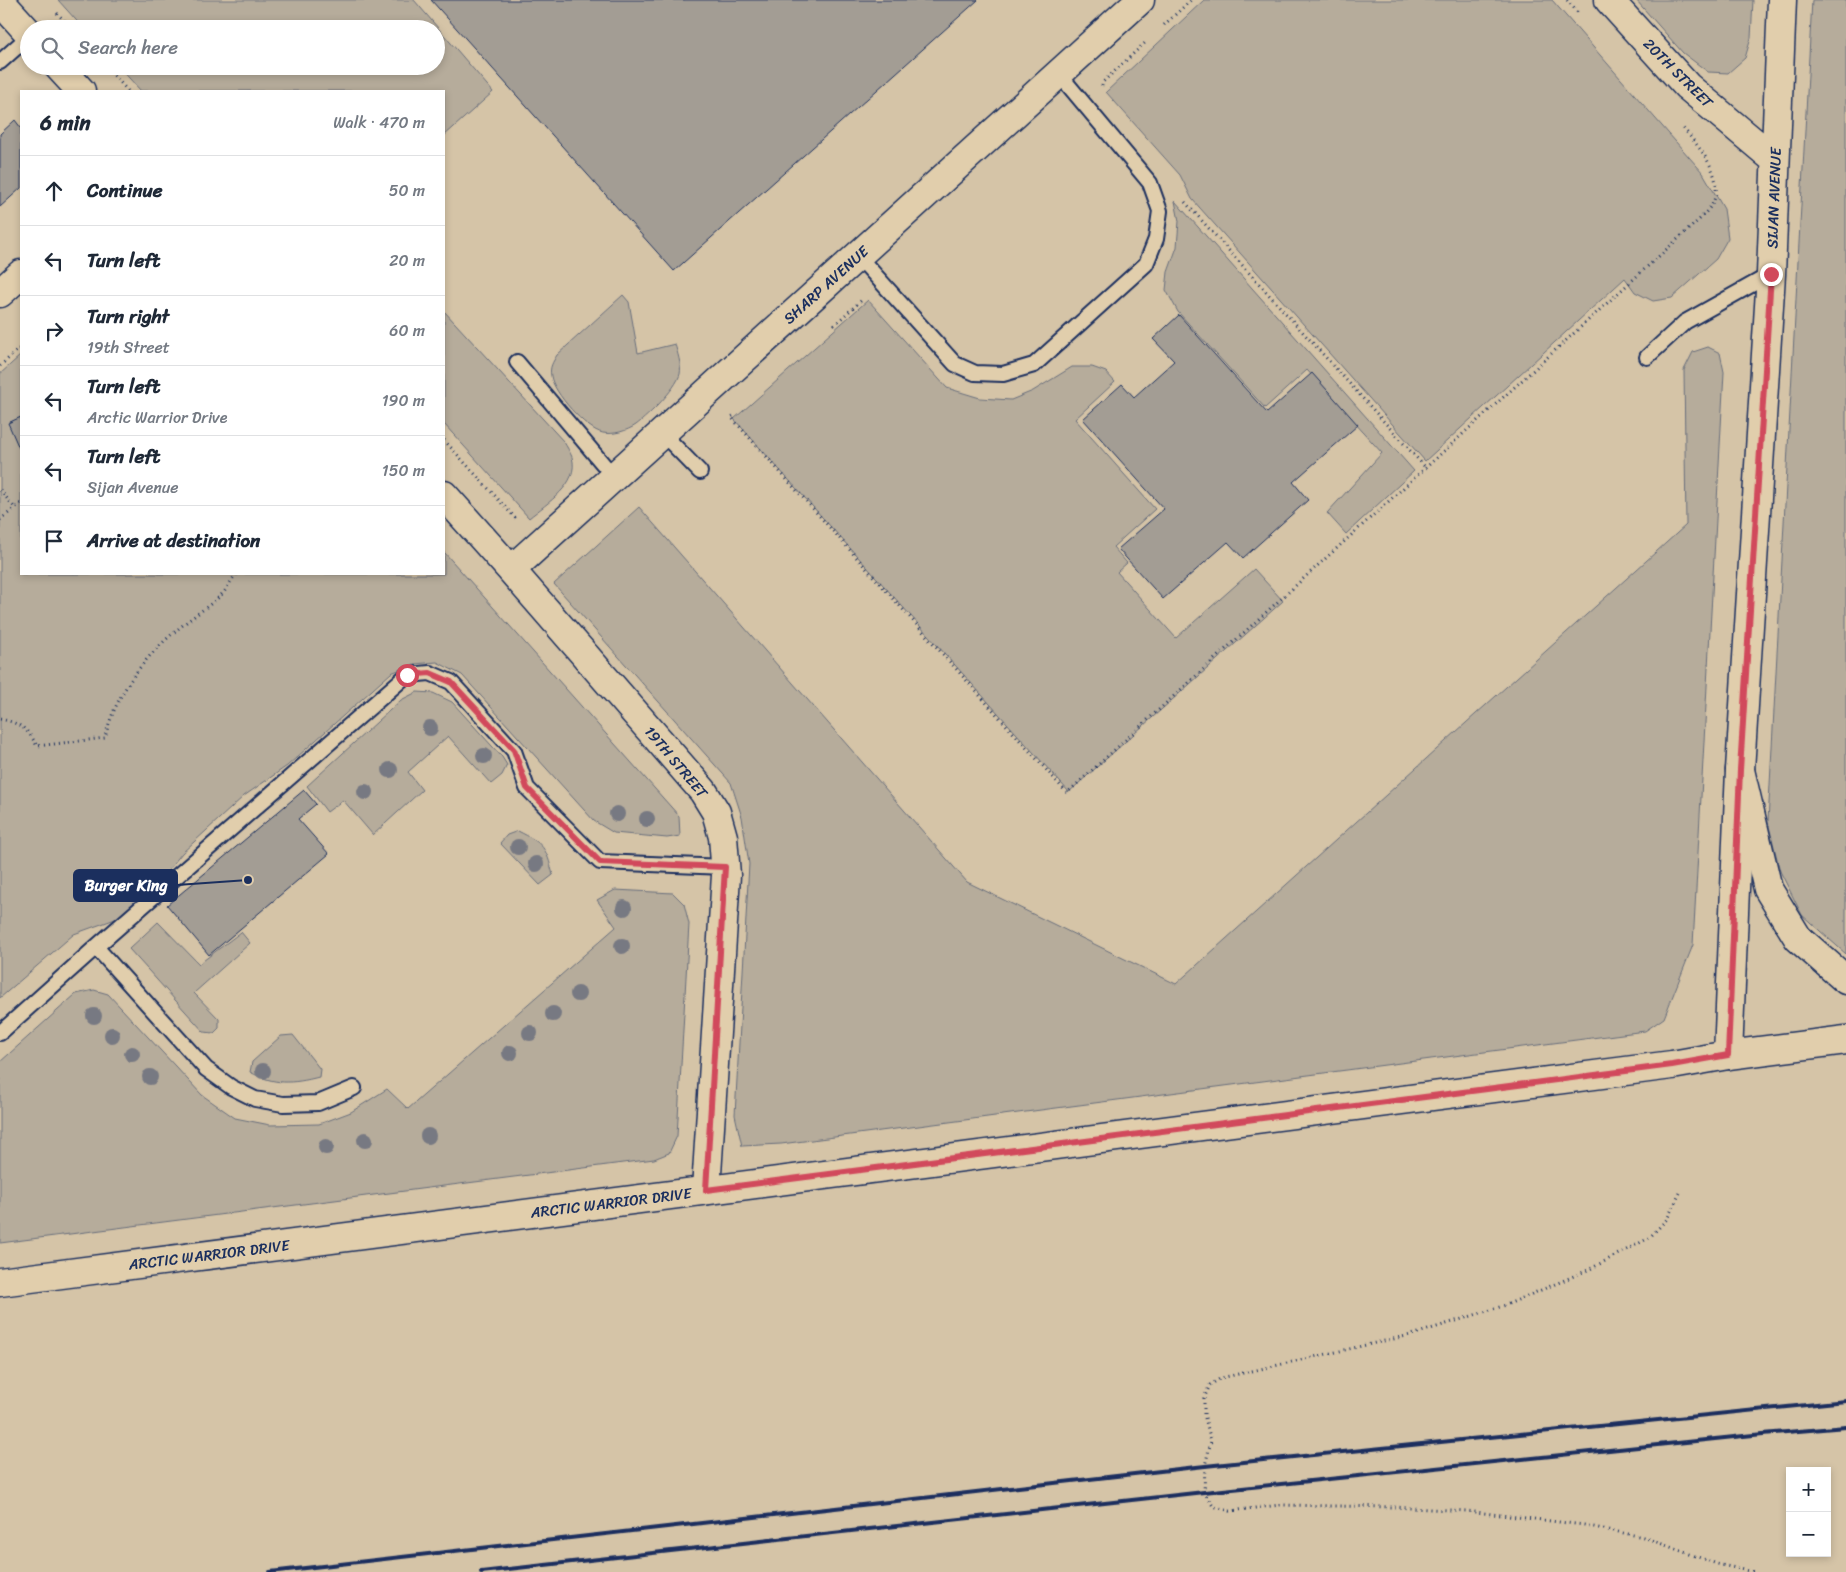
<!DOCTYPE html>
<meta charset="utf-8">
<style>
:root{--surface:#fff;--page:#f2f2f3;--text:#1f2937;--muted:#747a83;--line:#e0e1e3}
body{margin:0;font-family:Sriracha,sans-serif;background:var(--page);color:var(--text)}
.controls{position:absolute;right:15px;bottom:15px;display:grid;overflow:hidden;border-radius:0px;box-shadow:0 2px 8px #0003}
.controls button{width:45px;height:45px;display:grid;place-items:center;padding:0;border:0;border-bottom:1px solid var(--line);background:var(--surface);color:var(--text);font:25px sans-serif}
.stop{position:absolute;width:15px;height:15px;margin:-11px;border:4px solid #d1495b;border-radius:50%;background:#fff}
.stop.end{background:#d1495b;border-color:#fff;box-shadow:0 1px 5px #0008}
.list{margin:0;padding:0;list-style:none}
h2{display:flex;justify-content:space-between;align-items:center;height:65px;margin:0;padding:0 20px;font-size:21px}
h2 small{font-size:16px;font-weight:400;color:var(--muted)}
.list li{display:grid;grid-template-columns:32px 1fr auto;gap:15px;align-items:center;box-sizing:border-box;height:70px;padding:0 20px;border-top:1px solid var(--line)}
.list b{display:block;font-size:19px;white-space:nowrap}
.list p{margin:0;font-size:16px;white-space:nowrap;color:var(--muted)}
.list em{font-size:16px;font-style:normal;color:var(--muted)}
.icon{flex:none;width:28px;height:28px;fill:none;stroke:currentColor;stroke-width:2;stroke-linecap:round;stroke-linejoin:round}
.map{position:relative;flex:none;width:1846px;height:1572px;overflow:hidden}
.search{position:absolute;background:var(--surface);box-shadow:0 2px 8px #0003;left:20px;top:20px;width:425px;height:55px;display:flex;align-items:center;gap:12px;box-sizing:border-box;padding:0 18px;border-radius:28px;color:var(--muted);font-size:19px}
.panel{position:absolute;background:var(--surface);box-shadow:0 2px 8px #0003;left:20px;top:90px;width:425px;height:485px;border-radius:0px}
.map>svg:first-child{display:block}
</style>
<div class="map">
<svg width="1846" height="1572" viewBox="0 0 1846 1572">
<rect width="100%" height="100%" fill="#d5c4a7"/>
<filter id="ink" filterUnits="userSpaceOnUse"><feTurbulence type="fractalNoise" baseFrequency=".02" numOctaves="2"/><feDisplacementMap in="SourceGraphic" scale="10" xChannelSelector="R" yChannelSelector="G"/><feConvolveMatrix kernelMatrix="1 2 1 2 8 2 1 2 1" color-interpolation-filters="sRGB"/></filter>
<g filter="url(#ink)">
<path fill="#b6ac9b" stroke="#686e7c" d="M58 0H414L493 92 444 136V91H141L118 66H436V29H84Z
M1204 0H1552L1703 173 1724 209 1728 238 1716 259 1672 298 1653 301 1635 292 1625 278 1425 461 1192 199 1180 175 1106 92Z
M1636 0H1753L1751 38 1745 58 1728 73 1708 72 1683 53Z
M1812 0H1846V954L1802 915 1780 871 1768 822Z
M1175 201 1414 471 1346 534 1327 513 1382 453 1307 370 1265 408 1178 312 1166 290 1168 272 1177 247 1179 221Z
M623 295 629 302 638 353 675 344C677 352 682 365 680 374 676 389 649 415 636 425 627 431 613 435 603 433 586 430 553 392 551 376 549 367 553 362 557 355Z
M868 300 947 388 980 398 1011 400 1033 391 1072 367H1092L1106 372 1115 382 1075 419 1155 509 1113 547 1127 563 1117 572 1176 638 1254 569 1283 601 1069 792 734 419Z
M444 311 564 442C567 447 570 452 572 457 580 484 547 503 529 518L444 424Z
M1708 347 1720 353 1724 372 1693 945 1664 1018 1645 1031 781 1144 742 1146 735 1115 749 864 742 817 731 783 554 584 639 507 967 882 1176 984 1686 525 1684 370 1693 352Z
M21 355V417L9 423 19 447H21V574H444V552L679 816 680 836 667 838 614 833 594 821 462 675 437 662 414 664 391 673 287 766 244 796 182 853 149 894 118 918 74 934 0 998V374Z
M417 692 433 693 452 702 502 757 507 765 502 775 491 784 448 736 408 772 422 790 373 835 343 800 327 812 307 786 401 700Z
M518 831C544 844 546 847 553 875L540 885 500 843 507 835Z
M615 890 673 893 684 904 689 924 677 1136 669 1153 654 1159 0 1243V1062L76 994 94 990 108 994 202 1095 235 1118 270 1125 319 1124 351 1112 387 1089 408 1109 616 927 597 900Z
M158 922 199 964 241 932 250 943 194 993 219 1019V1028L214 1033 204 1032 129 949Z
M293 1035 320 1069 319 1077C292 1084 274 1085 250 1072L252 1062 281 1036Z"/>
<path fill="#a39d94" stroke="#1b2f5e" d="M431 0H978L674 271Z
M15 120 21 128V188L0 207V134Z
M1179 315 1267 413 1312 373 1358 425 1293 482 1308 500 1243 558 1228 542 1163 599 1118 549 1164 509 1083 419 1122 384 1134 397 1174 361 1153 339Z
M21 417V447L19 448 8 423Z
M304 790 316 804 298 819 329 854 209 955 167 905Z"/>
<g fill="none" stroke-linecap="round" stroke-linejoin="round">
<g stroke="#1b2f5e" stroke-width="18">
<path id="lane" d="M0 62 29 36
M858 256 955 364 975 373 1003 374 1034 365 1146 264 1156 239 1160 211 1150 183 1059 74
M1647 357 1685 322 1771 274
M517 362 614 477
M662 433 700 472
M96 947 206 1069 231 1087 255 1099 283 1104 318 1103 354 1088
M0 1033 96 947 407 675 430 673 451 682 514 751 527 788 600 862 725 867"/>
</g>
<g stroke="#1b2f5e" stroke-width="31">
<path id="street" d="M1609 0 1687 86 1775 160
M0 1 29 33
M58 66 81 91
M0 293 21 274
M444 495 511 570 703 791 716 812 723 837 726 875 706 1190
M511 570 1140 0
M1728 1055 1740 770 1771 274 1782 0"/>
</g>
<g stroke="#1b2f5e" stroke-width="31">
<path id="primary" d="M1740 770 1768 889 1798 938 1846 980
M0 1282 1672 1065 1728 1055 1846 1040"/>
</g>
<path stroke="#1b2f5e" stroke-width="3" stroke-dasharray="1 4" stroke-linecap="butt" d="M1567 0 1578 13
M57 13 72 29
M1164 25 1191 0
M107 68 128 91
M1102 86 1103 82 1147 41
M1185 202 1425 467
M834 325 863 299
M0 366 21 347
M733 416 731 417 1067 793 1701 218C1704 214 1708 210 1711 206 1728 179 1699 147 1683 128
M444 440 518 521
M0 490 15 508 21 503
M0 520 15 508
M0 719C20 723 27 728 37 746L105 738C116 690 149 651 188 621 199 612 211 605 221 595 228 589 230 580 237 574
M1680 1193 1667 1219 1649 1238 1588 1270 1506 1305 1415 1334 1221 1378 1210 1385 1204 1398V1414L1211 1441 1205 1466 1204 1492 1213 1506 1230 1511 1280 1505 1393 1507 1467 1511 1584 1525 1643 1537 1717 1564 1754 1572"/>
<use href="#lane" stroke="#e1ceac" stroke-width="14"/>
<use href="#street" stroke="#e1ceac" stroke-width="28"/>
<use href="#primary" stroke="#e1ceac" stroke-width="28"/>
<path stroke="#1b2f5e" stroke-width="4" d="M270 1572 1205 1466 1846 1401
M481 1572 1204 1492 1763 1434 1846 1427"/>
</g>
<g fill="#777982">
<circle cx="430" cy="728" r="8"/>
<circle cx="484" cy="756" r="8"/>
<circle cx="390" cy="770" r="8"/>
<circle cx="365" cy="792" r="8"/>
<circle cx="617" cy="814" r="8"/>
<circle cx="647" cy="819" r="8"/>
<circle cx="518" cy="847" r="8"/>
<circle cx="536" cy="864" r="8"/>
<circle cx="624" cy="908" r="8"/>
<circle cx="622" cy="946" r="8"/>
<circle cx="578" cy="994" r="8"/>
<circle cx="553" cy="1014" r="8"/>
<circle cx="94" cy="1016" r="8"/>
<circle cx="530" cy="1033" r="8"/>
<circle cx="112" cy="1035" r="8"/>
<circle cx="510" cy="1053" r="8"/>
<circle cx="132" cy="1054" r="8"/>
<circle cx="263" cy="1071" r="8"/>
<circle cx="150" cy="1077" r="8"/>
<circle cx="428" cy="1136" r="8"/>
<circle cx="365" cy="1140" r="8"/>
<circle cx="326" cy="1147" r="8"/>
</g>
</g>
<g fill="none" stroke-linecap="round" stroke-linejoin="round" filter="url(#ink)">
<path stroke="#d1495b" stroke-width="6" d="M407 675 430 673 451 682 514 750 527 788 600 862 725 867 706 1190 1672 1065 1728 1055 1740 770 1771 274"/>
</g>
<g text-anchor="middle" stroke-width="4.5" stroke-linejoin="round" paint-order="stroke">
<g font-size="15" fill="#1b2f5e" stroke="#e1ceac">
<text transform="translate(1678 73) rotate(45)" y="5">20TH STREET</text>
<text transform="translate(1774 198) rotate(-88)" y="5">SIJAN AVENUE</text>
<text transform="translate(826 285) rotate(-42)" y="5">SHARP AVENUE</text>
<text transform="translate(676 762) rotate(50)" y="5">19TH STREET</text>
<text transform="translate(611 1203) rotate(-7)" y="5">ARCTIC WARRIOR DRIVE</text>
<text transform="translate(209 1255) rotate(-7)" y="5">ARCTIC WARRIOR DRIVE</text>
</g>
</g>
<path fill="none" stroke="#1b2f5e" stroke-width="2" d="M248 880L177 885"/>
<circle fill="#1b2f5e" stroke="#e1ceac" stroke-width="2" cx="248" cy="880" r="5"/>
<rect fill="#1b2f5e" stroke="#1b2f5e" stroke-width="2" x="74" y="870" width="103" height="31" rx="5"/>
<g font-size="16" text-anchor="middle" font-weight="bold" fill="#fff">
<text x="126" y="891">Burger King</text>
</g>
</svg>
<div class="controls">
<button>+</button>
<button>−</button>
</div>
<div class="stop" style="left:407px;top:675px"></div>
<div class="stop end" style="left:1771px;top:274px"></div>
<div class="search"><svg class="icon" aria-label="search" viewBox="0 0 24 24"><circle cx="10" cy="10" r="6"/><path d="M15 15l6 6"/></svg>Search here</div>
<section class="panel">
<h2>6 min<small>Walk · 470 m</small></h2>
<ul class="list">
<li><svg class="icon" aria-label="ahead" viewBox="0 0 24 24"><path d="M12 20V5M6 11l6-6 6 6"/></svg><div><b>Continue</b></div><em>50 m</em></li>
<li><svg class="icon" aria-label="left" viewBox="0 0 24 24"><path d="M17 20v-9H6M10 6l-5 5 5 5"/></svg><div><b>Turn left</b></div><em>20 m</em></li>
<li><svg class="icon" aria-label="right" viewBox="0 0 24 24"><path d="M7 20v-9h11M14 6l5 5-5 5"/></svg><div><b>Turn right</b><p>19th Street</p></div><em>60 m</em></li>
<li><svg class="icon" aria-label="left" viewBox="0 0 24 24"><path d="M17 20v-9H6M10 6l-5 5 5 5"/></svg><div><b>Turn left</b><p>Arctic Warrior Drive</p></div><em>190 m</em></li>
<li><svg class="icon" aria-label="left" viewBox="0 0 24 24"><path d="M17 20v-9H6M10 6l-5 5 5 5"/></svg><div><b>Turn left</b><p>Sijan Avenue</p></div><em>150 m</em></li>
<li><svg class="icon" aria-label="arrive" viewBox="0 0 24 24"><path d="M6 21V4h12l-3 4 3 4H6"/></svg><div><b>Arrive at destination</b></div></li>
</ul>
</section>
</div>
